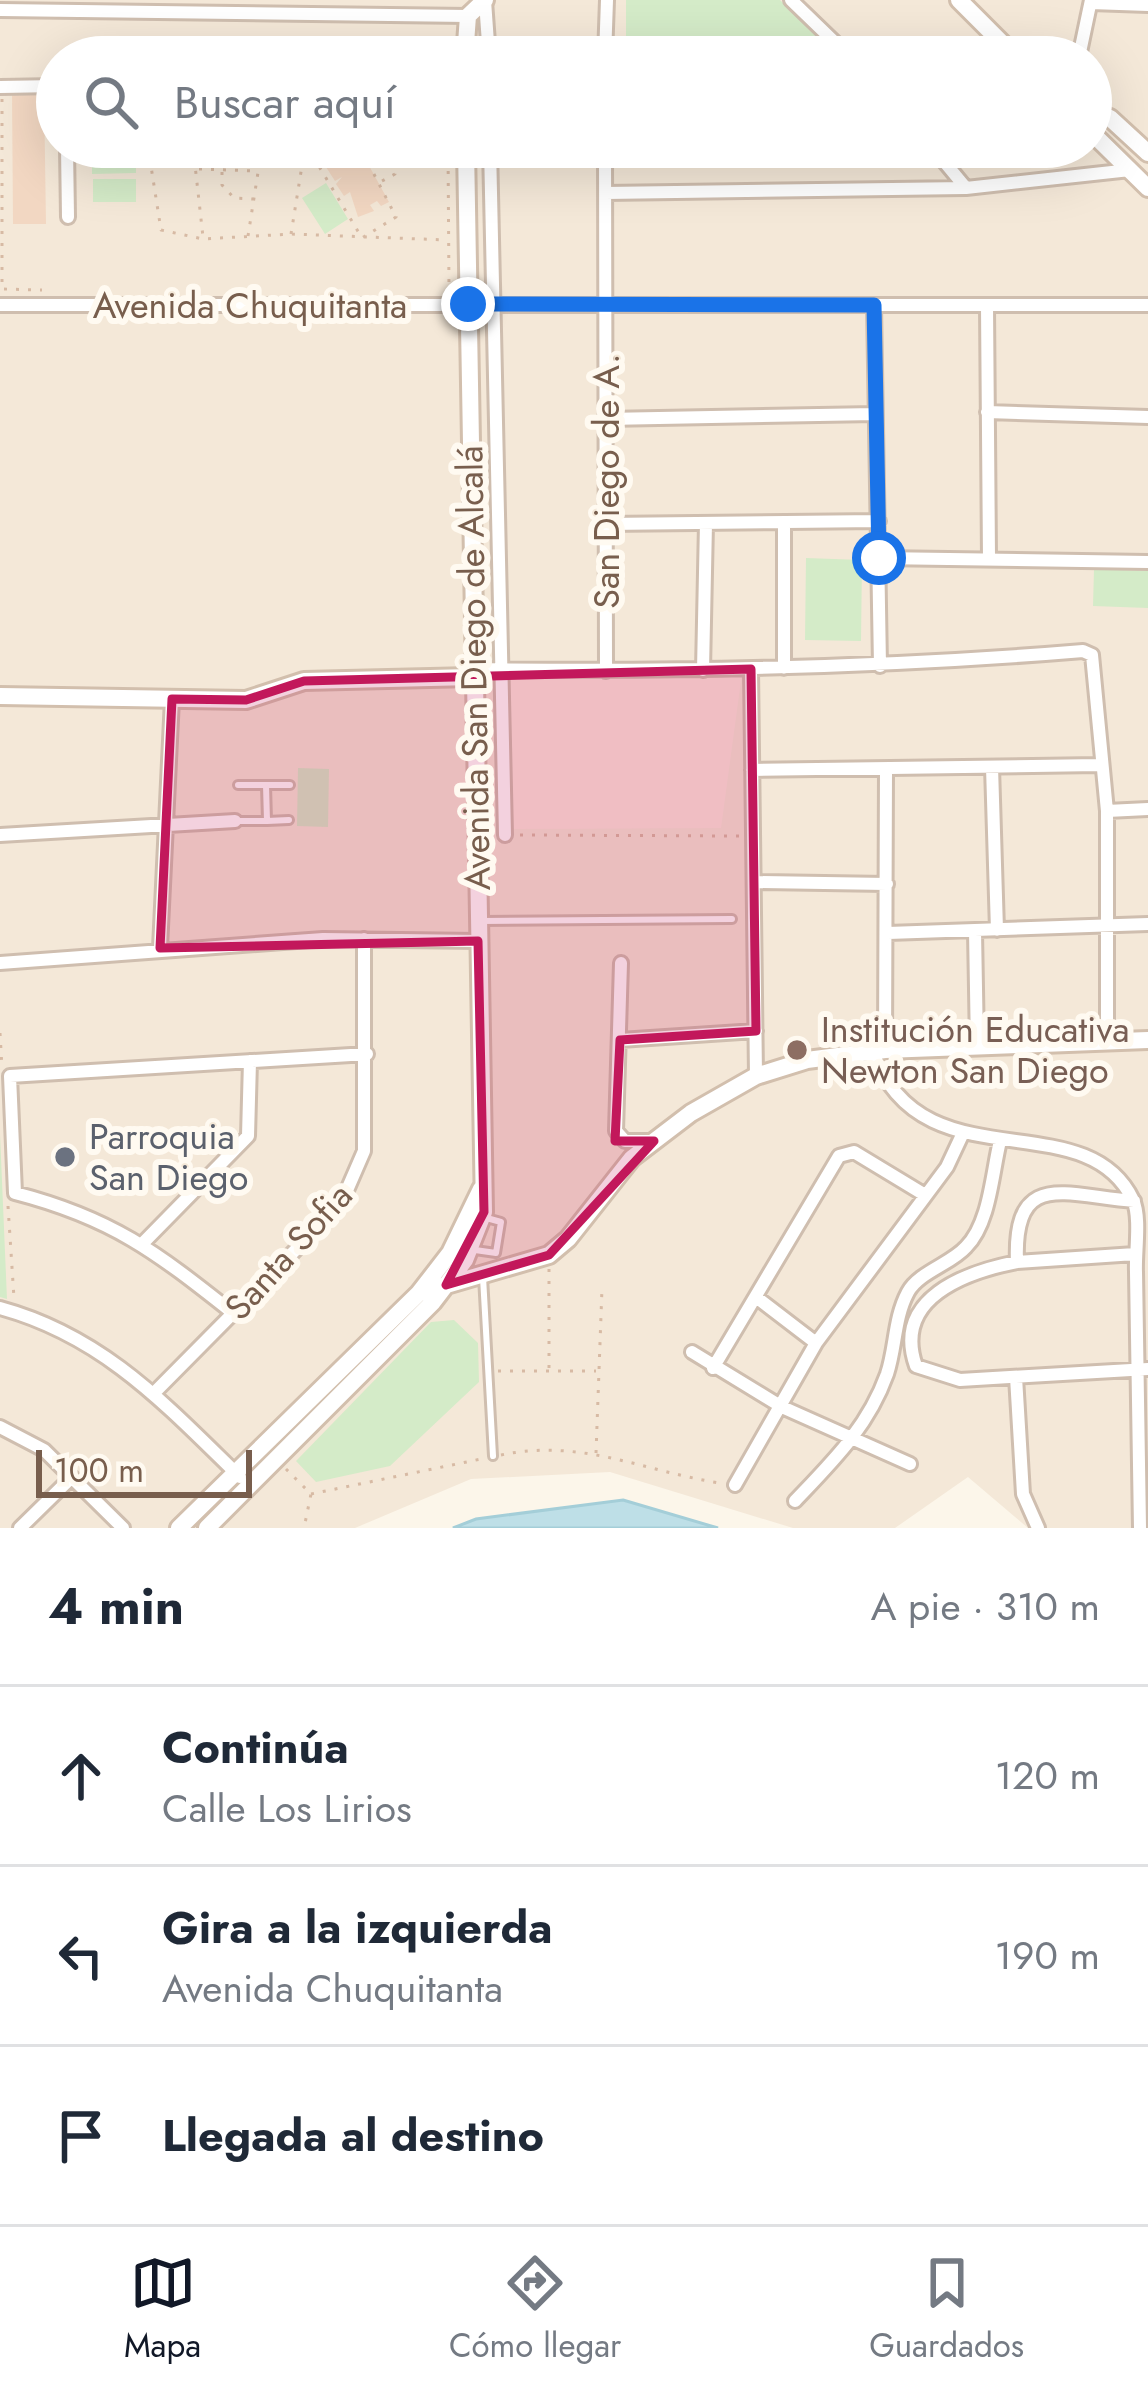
<!DOCTYPE html>
<html lang="es">
<meta charset="utf-8">
<style>
:root{--surface:#fff;--page:#f2f2f3;--text:#1f2937;--muted:#747a83;--line:#e0e1e3;--accent:#111827}
body{margin:0;font-family:Jost,sans-serif;background:var(--page);color:var(--text)}
.scale{position:absolute;left:36px;bottom:30px;width:216px;box-sizing:border-box;padding-left:12px;border:6px solid #785e4d;border-top:0;font-size:33px;line-height:42px;white-space:nowrap;color:#785e4d;-webkit-text-stroke:9px #fffaf1;paint-order:stroke}
.stop{position:absolute;width:36px;height:36px;margin:-27px;border:9px solid #1a73e8;border-radius:50%;background:#fff}
.stop.end{background:#1a73e8;border-color:#fff;box-shadow:0 3px 12px #0008}
.list{margin:0;padding:0;list-style:none}
h2{display:flex;justify-content:space-between;align-items:center;height:156px;margin:0;padding:0 48px;font-size:51px}
h2 small{font-size:39px;font-weight:400;color:var(--muted)}
.list li{display:grid;grid-template-columns:78px 1fr auto;gap:36px;align-items:center;box-sizing:border-box;height:180px;padding:0 48px;border-top:3px solid var(--line)}
.list b{display:block;font-size:45px;white-space:nowrap}
.list p{margin:0;font-size:39px;white-space:nowrap;color:var(--muted)}
.list em{font-size:39px;font-style:normal;color:var(--muted)}
.icon{flex:none;width:66px;height:66px;fill:none;stroke:currentColor;stroke-width:2;stroke-linecap:round;stroke-linejoin:round}
.map{position:relative;flex:none;width:1148px;height:1528px;overflow:hidden}
.search{position:absolute;background:var(--surface);box-shadow:0 12px 48px #0002;left:36px;right:36px;top:36px;height:132px;display:flex;align-items:center;gap:30px;box-sizing:border-box;padding:0 42px;border-radius:66px;color:var(--muted);font-size:45px}
.sheet{height:696px;background:var(--surface)}
nav{display:flex;justify-content:space-around;align-items:center;box-sizing:border-box;height:168px;border-top:3px solid var(--line);background:var(--surface);font-size:33px;color:var(--muted)}
nav a{display:grid;justify-items:center;gap:6px}
nav .on{color:var(--accent)}
.map>svg:first-child{display:block}
</style>
<div class="map">
<svg width="1148" height="1528" viewBox="0 0 1148 1528">
<rect width="100%" height="100%" fill="#fcf6ea"/>
<path fill="#f4e8d8" fill-rule="evenodd" d="M0 0H1148V1528H1028L968 1477 895 1528H793L610 1472 471 1479 355 1528H0ZM57 57H1091V147H57Z"/>
<path fill="#fce8de" d="M742 673 721 828 509 829 507 677Z"/>
<path fill="#d4ebc8" d="M626 0H780L840 57H626Z
M136 153V173L92 174V154Z
M93 179H136V202H93Z
M326 183 348 219 325 234 302 198Z
M806 558 862 560 861 641 805 640Z
M1094 569 1148 571V608L1093 606Z
M298 768 329 769 328 827 297 826Z
M0 1134 7 1299 0 1297Z
M454 1320 478 1343 479 1382 390 1466 316 1482 296 1461 431 1322Z"/>
<path fill="#bedfe7" stroke="#a4ced8" stroke-width="3" d="M623 1500 718 1528H453L476 1519Z"/>
<path fill="#f2d7c2" d="M12 92H44L46 224H13Z
M313 147H359L365 156 360 159 367 162 389 202 381 206 377 201 370 205 374 211 358 217 350 192 344 196 336 184 342 177 335 181 326 167 334 162 328 151 319 156Z"/>
<g fill="none" stroke-linecap="round" stroke-linejoin="round">
<g stroke="#cfbeaf" stroke-width="12">
<path id="lane" d="M266 785H290
M235 821H267L266 785H238
M267 821 289 820
M481 921 732 919
M475 1250 496 1253 501 1222 483 1217
M483 1277 493 1456"/>
</g>
<g stroke="#cfbeaf" stroke-width="18">
<path id="street" d="M791 0 850 57
M485 1 489 57
M1091 3 1148 5
M0 10 468 16
M605 57 607 0
M1079 57 1091 0
M0 87 57 86
M67 147 68 217
M490 147 505 835
M605 147 606 671
M932 147 966 188
M605 193 966 188 1130 170
M0 305H1148
M874 305 880 666
M987 306 989 558
M987 412 1148 417
M606 419 875 414
M784 522V668
M606 524 879 521
M879 558 1148 562
M472 669C676 672 879 668 1083 651L1092 655 1107 811V1040
M751 669 756 1076
M703 670 706 523
M992 767 997 930
M752 770 1099 765
M1107 811 1148 809
M0 835 235 821
M754 882 887 884
M975 931 977 1046
M888 933 1148 924
M160 948 172 699
M0 963 323 939 478 941
M621 963 616 1131 625 1141H653
M620 1040 756 1031
M885 1050 886 769
M873 1052C921 1187 1085 1100 1133 1200 1141 1217 1135 1253 1136 1272 1138 1358 1139 1443 1140 1528
M1134 1201C1066 1196 1013 1168 1017 1262L1135 1254
M144 1242 248 1136 250 1061
M1017 1262C966 1272 892 1298 916 1366L960 1380 1148 1369
M756 1297 816 1343
M0 1308C103 1336 165 1404 240 1477
M233 1313C156 1252 112 1218 15 1193L10 1076 367 1054
M692 1352 782 1407 910 1464
M713 1368 839 1156 854 1152 925 1195
M1016 1377 1023 1494 1038 1528
M155 1392 341 1204 364 1151V939
M0 1427 44 1450 123 1528
M735 1485 816 1343 947 1167 962 1135
M795 1501C833 1461 868 1427 887 1374 896 1347 894 1318 908 1292 919 1272 951 1264 966 1247 990 1223 992 1173 1000 1141
M20 1528 72 1477"/>
</g>
<g stroke="#d2bfad" stroke-width="22">
<path id="secondary" d="M959 0 1016 57
M465 57 468 16 485 0
M1091 111 1110 118 1148 153
M1091 132 1148 188
M0 696 246 700 304 681 472 677
M419 1293 549 1255 568 1239 632 1158 691 1113 756 1076 807 1060 885 1050 1148 1040
M179 1528 419 1293 450 1253 481 1189
M207 1528 433 1302 465 1260 484 1212 466 147"/>
</g>
<path stroke="#d7baa4" stroke-width="3" stroke-dasharray="3 9" stroke-linecap="butt" d="M2 99V289L42 290
M148 147 161 230 203 239 291 234 447 240
M193 147 203 237
M448 147 449 289
M304 150 311 153 362 238 396 217 360 147
M199 169 256 171
M222 172V185L234 198 253 199
M382 181 395 174V147
M291 234 305 147
M248 236 262 147
M520 835 739 836
M0 1033 2 1068
M8 1206 14 1298
M549 1269V1371
M498 1371H596
M596 1453 602 1288
M501 1455C582 1438 642 1471 720 1483
M286 1469 311 1494 304 1528
M311 1494 486 1458"/>
<use href="#lane" stroke="#fff" stroke-width="6"/>
<use href="#street" stroke="#fff" stroke-width="12"/>
<use href="#secondary" stroke="#fff" stroke-width="16"/>
</g>
<g fill="none" stroke-linecap="round" stroke-linejoin="round">
<path stroke="#1a73e8" stroke-width="15" d="M468 304 874 305 879 558"/>
</g>
<path fill="#c2185b" fill-opacity="0.2" stroke="#c2185b" stroke-width="9" stroke-linejoin="round" d="M751 669 756 1031 620 1040 615 1141H654L549 1255 446 1285 484 1212 478 941 160 948 172 699 246 700 304 681Z"/>
<circle fill="#8d6e63" stroke="#fffaf1" stroke-width="4.5" cx="797" cy="1050" r="12"/>
<circle fill="#6b7280" stroke="#fffaf1" stroke-width="4.5" cx="65" cy="1157" r="12"/>
<g text-anchor="middle" stroke-width="12" stroke-linejoin="round" paint-order="stroke">
<g font-size="36" fill="#785e4d" stroke="#fffaf1">
<text x="250" y="318">Avenida Chuquitanta</text>
<text transform="translate(606 481) rotate(-90)" y="13">San Diego de A.</text>
<text transform="translate(473 668) rotate(-91)" y="13">Avenida San Diego de Alcalá</text>
<text transform="translate(288 1251) rotate(-48)" y="13">Santa Sofia</text>
</g>
<g font-size="36" fill="#785e54" stroke="#fffaf1" text-anchor="start">
<text x="821" y="1042">Institución Educativa<tspan x="821" dy="41">Newton San Diego</tspan></text>
</g>
<g font-size="36" fill="#5b616d" stroke="#fffaf1" text-anchor="start">
<text x="89" y="1149">Parroquia<tspan x="89" dy="41">San Diego</tspan></text>
</g>
</g>
</svg>
<div class="scale">100 m</div>
<div class="stop" style="left:879px;top:558px"></div>
<div class="stop end" style="left:468px;top:304px"></div>
<div class="search"><svg class="icon" aria-label="search" viewBox="0 0 24 24"><circle cx="10" cy="10" r="6"/><path d="M15 15l6 6"/></svg>Buscar aquí</div>
</div>
<section class="sheet">
<h2>4 min<small>A pie · 310 m</small></h2>
<ul class="list">
<li><svg class="icon" aria-label="ahead" viewBox="0 0 24 24"><path d="M12 20V5M6 11l6-6 6 6"/></svg><div><b>Continúa</b><p>Calle Los Lirios</p></div><em>120 m</em></li>
<li><svg class="icon" aria-label="left" viewBox="0 0 24 24"><path d="M17 20v-9H6M10 6l-5 5 5 5"/></svg><div><b>Gira a la izquierda</b><p>Avenida Chuquitanta</p></div><em>190 m</em></li>
<li><svg class="icon" aria-label="arrive" viewBox="0 0 24 24"><path d="M6 21V4h12l-3 4 3 4H6"/></svg><div><b>Llegada al destino</b></div></li>
</ul>
</section>
<nav>
<a class="on"><svg class="icon" aria-label="map" viewBox="0 0 24 24"><path d="M3 6l6-2 6 2 6-2v14l-6 2-6-2-6 2zM9 4v14M15 6v14"/></svg>Mapa</a>
<a><svg class="icon" aria-label="directions" viewBox="0 0 24 24"><path d="M12 3l9 9-9 9-9-9zM9 14v-3h6M13 9l2 2-2 2"/></svg>Cómo llegar</a>
<a><svg class="icon" aria-label="saved" viewBox="0 0 24 24"><path d="M7 4h10v16l-5-4-5 4z"/></svg>Guardados</a>
</nav>
